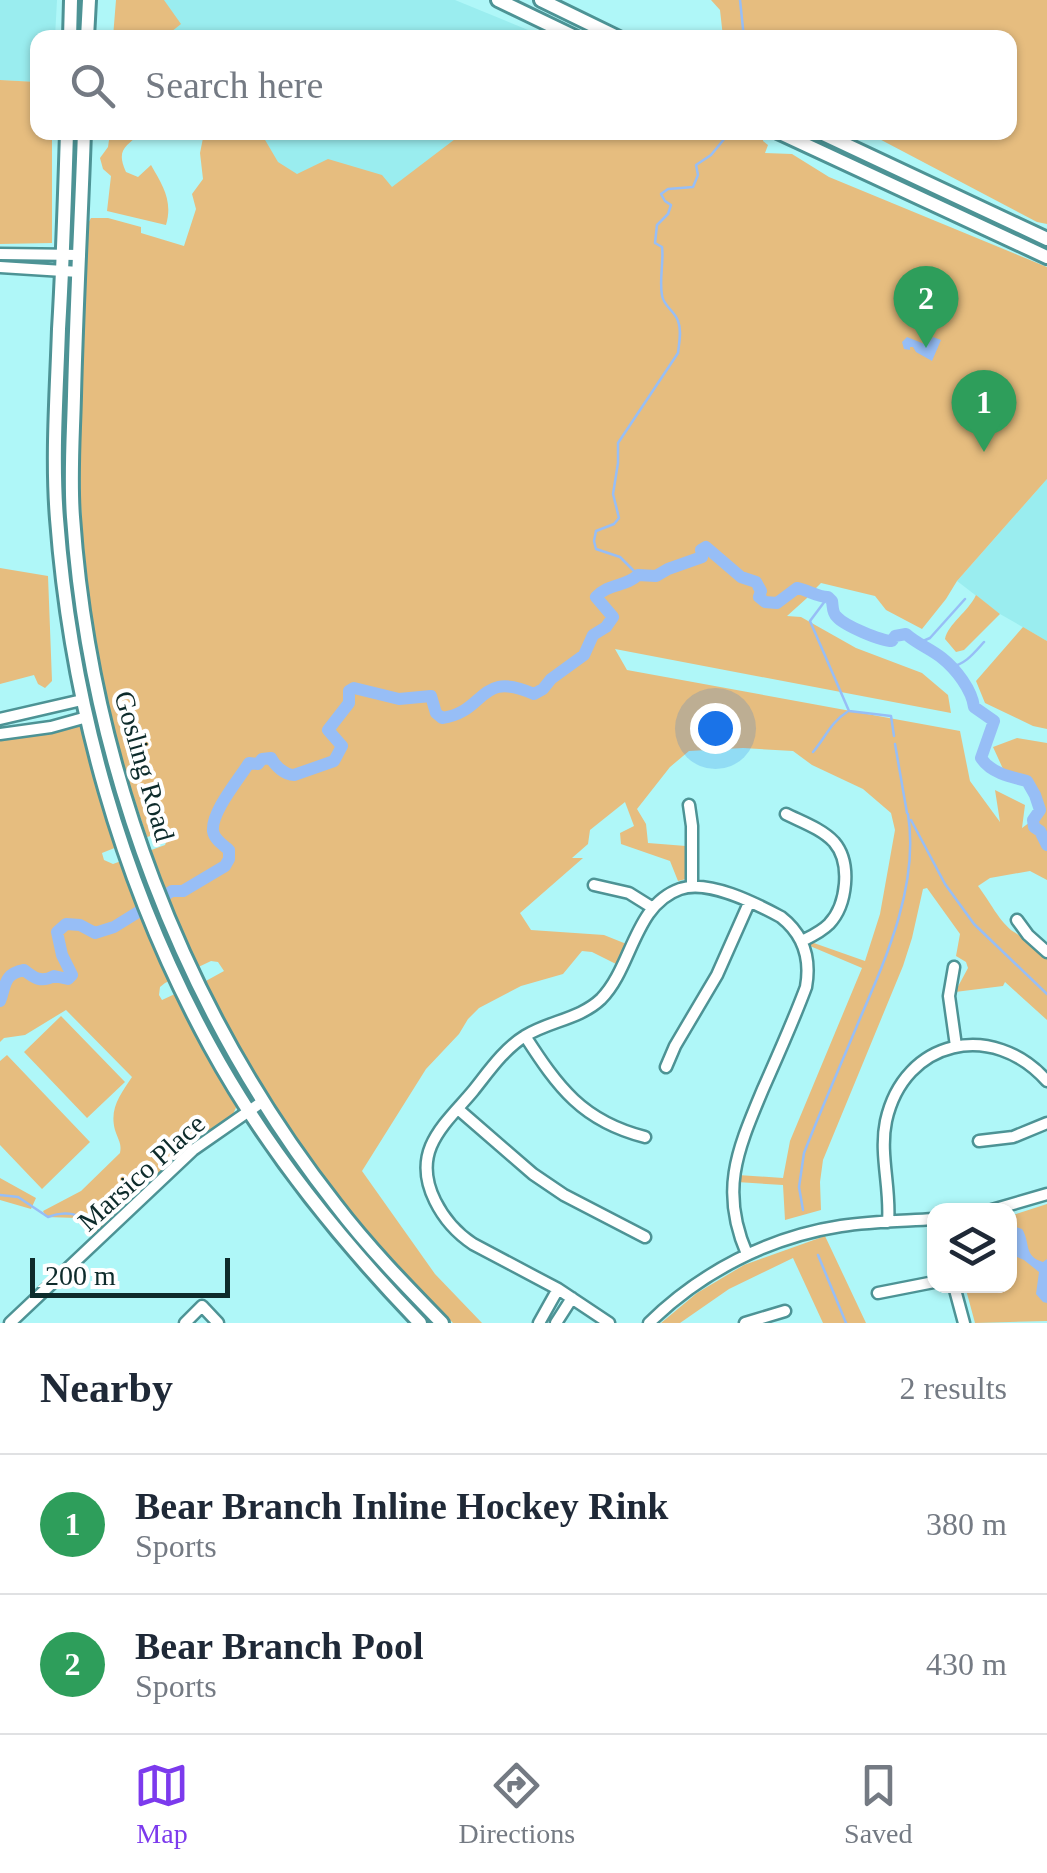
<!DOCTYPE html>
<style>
:root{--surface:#fff;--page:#f2f2f3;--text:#1f2937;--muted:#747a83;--line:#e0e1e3;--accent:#7c3aed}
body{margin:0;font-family:"Times New Roman",serif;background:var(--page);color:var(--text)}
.controls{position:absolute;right:30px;bottom:30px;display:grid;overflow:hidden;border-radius:20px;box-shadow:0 2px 8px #0004}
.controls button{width:90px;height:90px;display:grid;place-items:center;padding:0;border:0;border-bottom:2px solid var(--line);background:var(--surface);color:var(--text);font:50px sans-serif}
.scale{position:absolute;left:30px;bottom:25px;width:200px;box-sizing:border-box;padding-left:10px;border:5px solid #0d2b2b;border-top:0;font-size:28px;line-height:35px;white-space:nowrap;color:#0d2b2b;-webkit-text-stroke:8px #fff;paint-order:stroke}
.you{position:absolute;left:715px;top:728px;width:35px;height:35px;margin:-25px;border:8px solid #fff;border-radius:50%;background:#1a73e8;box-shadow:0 0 0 15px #1a73e833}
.badge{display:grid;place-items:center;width:65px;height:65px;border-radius:50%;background:var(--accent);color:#fff;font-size:32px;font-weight:700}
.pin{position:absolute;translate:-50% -82px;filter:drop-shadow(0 2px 5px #0008)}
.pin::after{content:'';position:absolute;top:52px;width:35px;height:30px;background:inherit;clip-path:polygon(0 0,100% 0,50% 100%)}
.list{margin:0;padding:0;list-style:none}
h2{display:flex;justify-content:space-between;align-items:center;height:130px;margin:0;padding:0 40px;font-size:42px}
h2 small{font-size:32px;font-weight:400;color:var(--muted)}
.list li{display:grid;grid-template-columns:65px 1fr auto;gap:30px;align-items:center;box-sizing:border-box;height:140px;padding:0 40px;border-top:2px solid var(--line)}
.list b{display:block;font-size:38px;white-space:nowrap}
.list p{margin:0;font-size:32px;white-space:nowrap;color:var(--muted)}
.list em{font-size:32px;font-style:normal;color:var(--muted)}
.icon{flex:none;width:55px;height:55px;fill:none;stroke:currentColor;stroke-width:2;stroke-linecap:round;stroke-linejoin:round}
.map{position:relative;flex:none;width:1047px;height:1323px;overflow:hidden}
.search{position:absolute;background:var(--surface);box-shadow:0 2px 8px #0004;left:30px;right:30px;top:30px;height:110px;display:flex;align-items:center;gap:25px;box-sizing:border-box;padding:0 35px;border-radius:20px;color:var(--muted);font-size:38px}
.sheet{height:410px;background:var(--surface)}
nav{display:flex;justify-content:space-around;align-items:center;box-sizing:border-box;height:140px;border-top:2px solid var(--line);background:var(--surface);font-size:28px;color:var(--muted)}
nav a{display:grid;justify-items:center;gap:5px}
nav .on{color:var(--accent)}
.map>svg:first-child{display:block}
</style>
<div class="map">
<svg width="1047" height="1323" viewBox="0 0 1047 1323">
<rect width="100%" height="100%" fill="#aff7f8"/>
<path fill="#9aedef" d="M0 0H57L55 37 38 38 37 82 0 80Z
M126 0H455L545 37H157Z
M234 133H466L392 190 281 189Z
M1047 479V641L1000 614 957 581Z"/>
<path fill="#e6bd7f" d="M116 0H164L181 24 171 32 175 37H113Z
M711 0H1047V224L1037 222 868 133 1010 132V38L723 37 720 10Z
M0 80 37 82 38 132 52 133V243L0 244Z
M110 133H141C125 147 116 150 126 172L138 177 151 165C163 186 173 201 166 225L107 211 111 176 103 169 100 158 108 147Z
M198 133H261L278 162 297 174 328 159 382 175 392 187 463 133H764L763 141 768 145 765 153 792 154 829 177 1047 267V479L957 581 946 599 922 629 886 610 875 596 821 583 815 589 812 588 807 598 787 616 801 617 856 648 922 673 948 695 951 713 615 649 627 670 960 731 970 781 1000 822 995 790 1025 805 1022 828 1045 811 1035 788 1004 771 993 747 1017 738 1047 743V880L1030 871 990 878 978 886C989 900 1000 923 1014 932 1026 940 1036 947 1047 957V1020L1005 982 1003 986 955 992 968 968 966 962 956 956 960 934 927 888 923 889 912 938 903 966 823 1160 820 1182 821 1210 785 1220 783 1185 737 1182 738 1175 783 1178 790 1141 862 968 810 946 811 942 865 961 880 914 895 830 891 813 863 789 812 765 793 751 743 748 689 751 670 767 637 809 646 824 648 843 686 846V879L678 881 670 861 621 844 620 833 634 826 625 802 590 830 588 844 572 858H583L520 913 531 930 604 935 629 945 618 965 592 952 582 951 563 974 521 986 479 1008 468 1019 459 1034 426 1069 362 1171 435 1274 482 1323H453C405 1273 357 1223 316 1166 274 1107 238 1046 204 982L224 971 218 962 211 961 165 983 160 987 159 995 162 1000 177 993 235 1097 237 1105 232 1117 207 1134 172 1162 97 1235 93 1236 89 1232 92 1228 77 1218 46 1217 43 1211 81 1191 120 1153C122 1143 118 1140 115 1130 109 1108 121 1094 132 1077L66 1010 25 1035 4 1038 0 1042V737L81 726 86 733 84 735 104 810 117 847 102 853 104 860 113 864 165 845 167 840 164 832 147 837 133 795H130C109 716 90 637 84 555 75 445 83 335 87 225L91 218H108L141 227V233L184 246 196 209 192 194 203 179 200 153 203 138Z
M0 568 48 576 52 681 45 688 38 684 34 675 0 684Z
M976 595 1000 614 964 650 956 652 945 639C948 624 968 612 976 595Z
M1023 627 1047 641V729L1033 726 985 703 976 681Z
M61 1016 125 1082 87 1118 24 1052Z
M7 1055 90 1142 42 1189 0 1145V1061Z
M0 1178 36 1198 31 1209 0 1200Z
M1047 1204V1321L975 1323 965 1286H1010V1216Z
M825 1236 866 1323H823L793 1258 729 1289 680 1323H661L697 1293 744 1265Z"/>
<path fill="#97bef6" d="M907 337 927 345 933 337 941 340 932 361 916 352 913 347H910V350L904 349 902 342Z
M1010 1225 1022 1229C1031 1243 1023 1256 1043 1262L1047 1259V1303L1043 1302 1036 1294 1039 1272 1024 1260 1010 1254Z"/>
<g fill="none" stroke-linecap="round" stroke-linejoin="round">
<path stroke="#97bef6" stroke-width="2.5" d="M740 0 744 38
M638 575 620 557 596 549 594 541 596 531 614 524 619 518 613 494 618 463V443L678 353C679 343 682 331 678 321 675 311 663 306 662 295 659 279 664 262 662 247L655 243 657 225 668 214 671 205 665 201 661 194 668 189 693 187 698 175 696 165 711 155 730 132
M828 597 810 621 849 711 891 716 894 736
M916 644 930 638 965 599
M950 667C965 665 974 653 984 642
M895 744 907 813
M813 752C825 738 831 722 847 712
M911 820 945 884 974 924 1047 994
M0 1195 18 1197 48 1217C68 1209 84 1215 99 1229
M803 1210 799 1187 804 1153C822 1107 842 1062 861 1016 888 954 919 883 908 814
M818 1255 846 1323"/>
<path stroke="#97bef6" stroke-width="12" d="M0 1001C6 986 3 974 24 970 34 978 41 983 54 976L68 979 72 975 62 955 57 932 66 924 80 925 95 933 114 927 172 891H183L225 866 229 859V850C223 845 214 839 213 831 211 812 239 779 249 763L258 764 262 759 271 758C275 766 285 775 294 775L334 761 342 746 328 730 349 703V691L354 688 399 699 431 696 436 713 442 718C487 712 478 669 534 694L543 689 551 679 584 655 593 635 606 627 613 617 596 597C608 583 626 587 638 575L656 576 668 569 702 557 701 550 706 547 741 577 756 582 761 591 759 597 765 602 777 603 797 588C808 590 817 597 828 597L832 601C833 606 832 613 837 617 845 626 881 641 892 641L895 636 906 634C917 644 931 649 942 658 956 669 972 690 974 707L994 721 981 758C991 773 1010 777 1027 781L1035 795 1040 810 1033 820 1034 827 1040 831 1047 845"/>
<g stroke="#4d9395" stroke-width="15">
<path id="minor" d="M0 254 80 255
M0 267 79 272
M0 719 82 700
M0 734 51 727 87 717
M689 805 692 826V886
M786 814C802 822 822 829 834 842 852 863 847 905 829 924 821 932 812 936 802 941
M594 885 629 893 653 908
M1017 920 1028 935 1047 952
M954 967 949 996 956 1046
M525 1036C558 1087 582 1121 645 1137
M666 1067 675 1046 717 975 749 903
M458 1109 533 1174 564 1195 645 1237
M979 1141 1013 1137 1047 1123
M992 1210 1047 1194
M888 1222C891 1189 879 1154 886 1121 904 1039 993 1020 1047 1081
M954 1286 964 1323
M878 1293 934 1282
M10 1323 193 1150 262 1102
M185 1323 202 1306 218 1323
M539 1323 558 1289
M556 1323 572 1298
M609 1323 558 1289 473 1244C443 1224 416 1182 431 1146 440 1125 459 1108 473 1091 489 1071 504 1049 525 1036 549 1021 580 1019 601 999 632 968 634 905 680 889 708 879 755 903 781 917 804 935 811 959 806 987 793 1022 778 1055 763 1089 738 1149 719 1190 747 1254
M649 1323C701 1272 769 1237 841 1226 872 1221 904 1221 934 1219
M745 1323 785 1311"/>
</g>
<g stroke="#4d9395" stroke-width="18">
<path id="major" d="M498 0 577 38
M541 0 619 38
M70 38 71 0
M87 38 89 0
M67 132C65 198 63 264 59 329 57 392 52 456 57 519 71 703 121 883 210 1046 265 1147 340 1240 420 1323
M84 132C81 220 76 308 74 396 73 437 70 477 73 517 90 765 183 1010 336 1205 368 1247 405 1285 442 1323
M778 132 1047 257
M819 132 1047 239"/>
</g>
<use href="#minor" stroke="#fff" stroke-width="10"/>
<use href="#major" stroke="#fff" stroke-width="12"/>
</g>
<g text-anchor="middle" stroke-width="8" stroke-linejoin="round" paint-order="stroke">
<g font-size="28" fill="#0d2b2b" stroke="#fff">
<text transform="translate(145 766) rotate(74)" y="10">Gosling Road</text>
<text transform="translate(141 1172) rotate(-42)" y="10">Marsico Place</text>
</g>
</g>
</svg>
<div class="controls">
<button><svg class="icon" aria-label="layers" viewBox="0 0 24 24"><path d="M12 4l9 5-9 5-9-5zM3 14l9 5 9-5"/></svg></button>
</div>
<div class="scale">200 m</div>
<div class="you"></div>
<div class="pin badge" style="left:984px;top:452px;background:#2e9e5b">1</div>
<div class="pin badge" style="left:926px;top:348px;background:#2e9e5b">2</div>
<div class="search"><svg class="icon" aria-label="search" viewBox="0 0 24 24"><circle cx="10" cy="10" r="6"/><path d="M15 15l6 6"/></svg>Search here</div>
</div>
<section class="sheet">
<h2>Nearby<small>2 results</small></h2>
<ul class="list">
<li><span class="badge" style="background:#2e9e5b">1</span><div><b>Bear Branch Inline Hockey Rink</b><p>Sports</p></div><em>380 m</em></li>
<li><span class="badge" style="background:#2e9e5b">2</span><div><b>Bear Branch Pool</b><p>Sports</p></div><em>430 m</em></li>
</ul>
</section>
<nav>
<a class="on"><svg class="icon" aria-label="map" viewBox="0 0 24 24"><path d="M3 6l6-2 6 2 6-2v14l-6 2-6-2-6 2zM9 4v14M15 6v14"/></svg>Map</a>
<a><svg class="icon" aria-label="directions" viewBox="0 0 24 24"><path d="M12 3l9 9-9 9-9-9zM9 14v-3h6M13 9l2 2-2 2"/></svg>Directions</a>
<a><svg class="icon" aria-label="saved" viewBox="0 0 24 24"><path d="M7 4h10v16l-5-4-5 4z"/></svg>Saved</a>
</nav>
